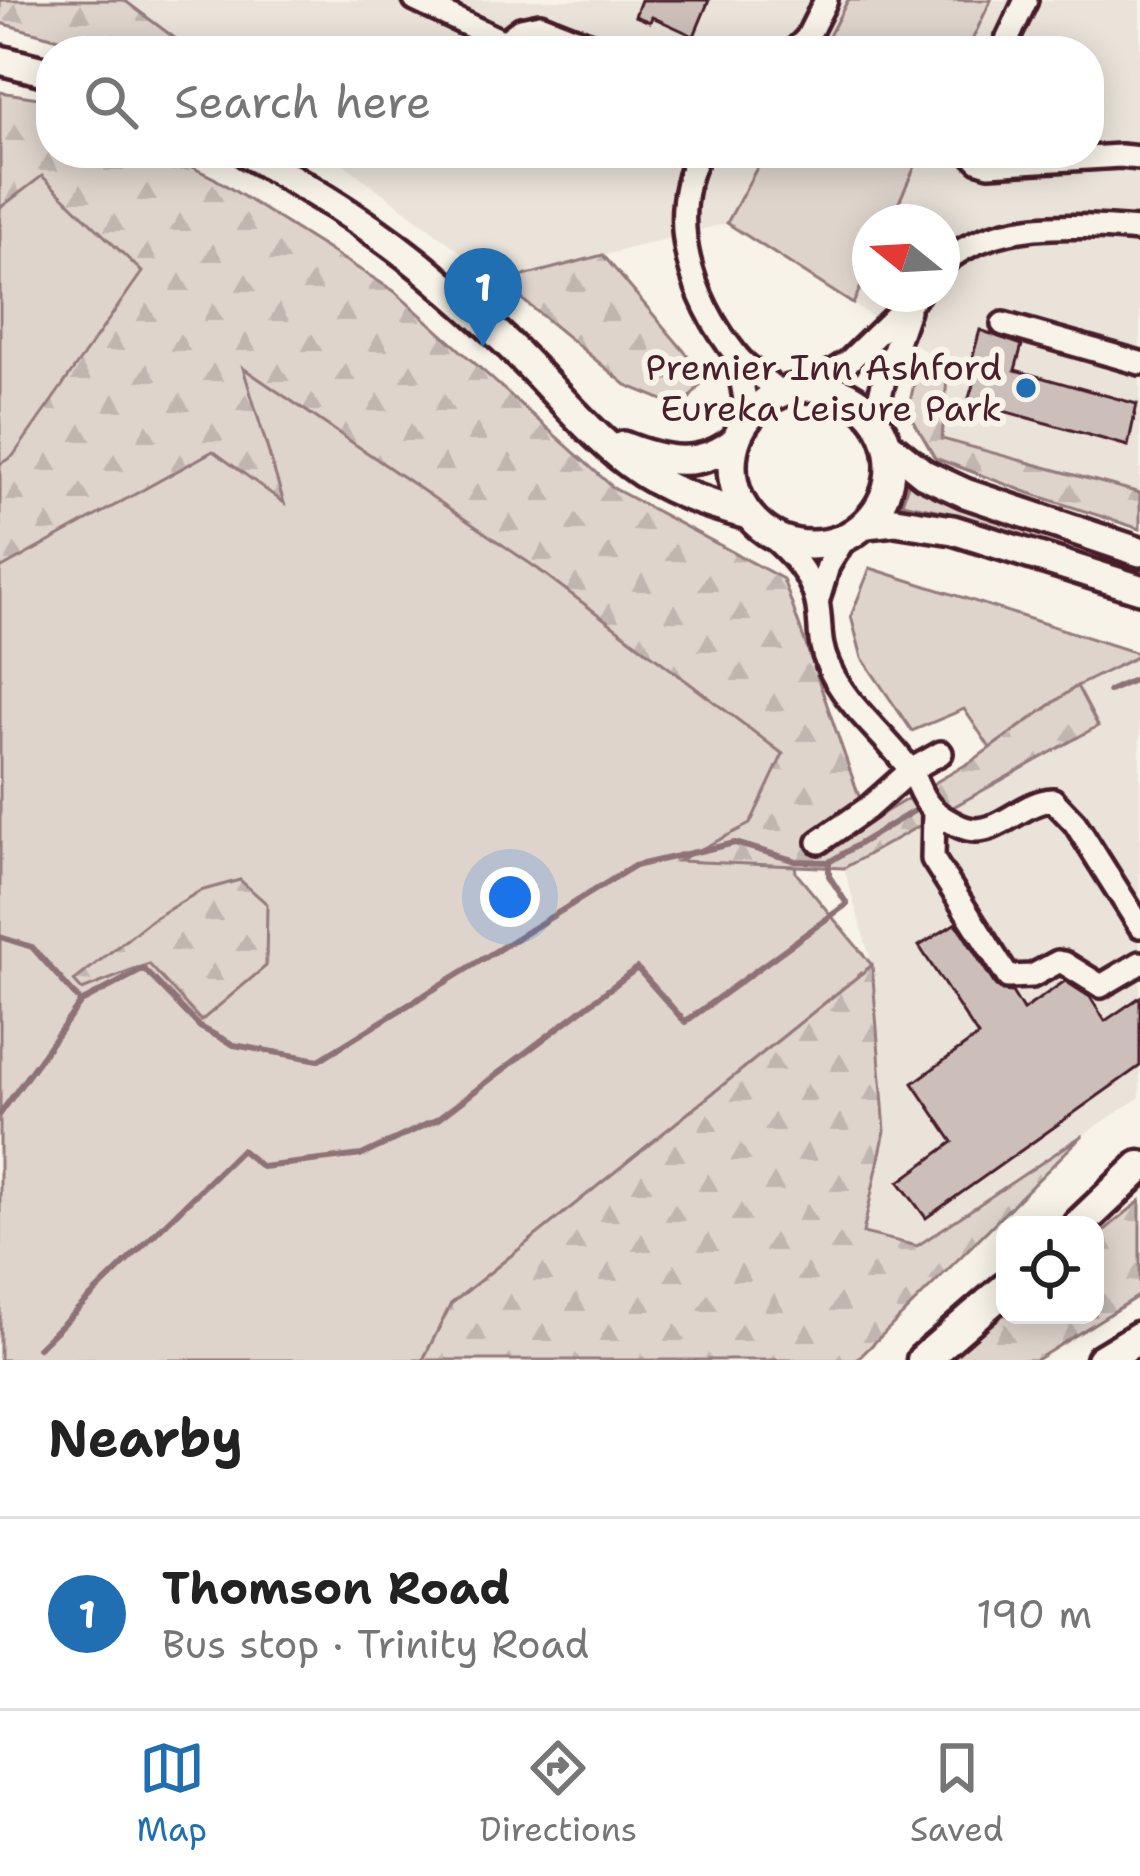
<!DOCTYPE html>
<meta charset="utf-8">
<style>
:root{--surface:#fff;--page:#f6f6f6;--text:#222;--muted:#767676;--line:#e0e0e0;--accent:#1f6fb2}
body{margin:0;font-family:"Shantell Sans",sans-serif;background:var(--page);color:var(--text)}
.controls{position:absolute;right:36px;bottom:36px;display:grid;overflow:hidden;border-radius:24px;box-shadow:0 6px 30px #0003}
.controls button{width:108px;height:108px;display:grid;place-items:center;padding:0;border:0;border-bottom:3px solid var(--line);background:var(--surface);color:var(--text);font:60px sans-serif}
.compass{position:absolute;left:852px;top:204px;width:108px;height:108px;border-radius:50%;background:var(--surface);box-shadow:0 6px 30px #0003;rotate:288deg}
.you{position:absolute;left:510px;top:897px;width:42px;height:42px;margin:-30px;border:9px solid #fff;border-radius:50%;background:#1a73e8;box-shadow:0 0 0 18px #1a73e833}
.badge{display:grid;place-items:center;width:78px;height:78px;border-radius:50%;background:var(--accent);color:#fff;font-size:39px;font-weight:700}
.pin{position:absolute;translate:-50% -99px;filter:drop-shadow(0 3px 6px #0008)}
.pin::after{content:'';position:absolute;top:63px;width:42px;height:36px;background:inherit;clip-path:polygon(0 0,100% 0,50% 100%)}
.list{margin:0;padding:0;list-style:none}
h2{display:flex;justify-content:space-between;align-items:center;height:156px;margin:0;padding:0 48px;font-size:51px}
h2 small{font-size:39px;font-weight:400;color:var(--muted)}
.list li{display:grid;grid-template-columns:78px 1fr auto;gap:36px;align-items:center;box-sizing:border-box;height:192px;padding:0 48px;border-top:3px solid var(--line)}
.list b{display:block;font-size:45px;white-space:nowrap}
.list p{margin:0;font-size:39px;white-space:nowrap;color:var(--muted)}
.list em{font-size:39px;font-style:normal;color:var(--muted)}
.icon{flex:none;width:66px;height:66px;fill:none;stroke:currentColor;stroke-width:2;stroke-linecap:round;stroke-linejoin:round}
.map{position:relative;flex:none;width:1140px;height:1360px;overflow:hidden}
.search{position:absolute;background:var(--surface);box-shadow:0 6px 30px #0003;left:36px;right:36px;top:36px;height:132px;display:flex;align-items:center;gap:30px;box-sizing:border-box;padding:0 42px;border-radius:48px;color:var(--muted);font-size:45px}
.sheet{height:348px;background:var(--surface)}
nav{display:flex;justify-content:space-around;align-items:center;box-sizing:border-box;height:168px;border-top:3px solid var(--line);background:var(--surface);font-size:33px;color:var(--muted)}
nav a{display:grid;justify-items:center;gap:6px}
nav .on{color:var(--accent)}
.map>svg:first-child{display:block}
</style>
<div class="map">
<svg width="1140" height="1360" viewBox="0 0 1140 1360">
<defs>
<pattern id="forest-firs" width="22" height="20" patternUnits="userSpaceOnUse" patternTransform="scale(3)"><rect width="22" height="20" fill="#ded4cc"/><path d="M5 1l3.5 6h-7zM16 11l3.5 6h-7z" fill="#c0b6af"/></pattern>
</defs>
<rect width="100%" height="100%" fill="#f7f3e8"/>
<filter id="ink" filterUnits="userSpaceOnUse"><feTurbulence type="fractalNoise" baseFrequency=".00833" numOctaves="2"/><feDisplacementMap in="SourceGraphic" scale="24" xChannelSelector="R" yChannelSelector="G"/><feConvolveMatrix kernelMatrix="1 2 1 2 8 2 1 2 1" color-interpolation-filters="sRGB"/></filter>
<g filter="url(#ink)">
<path fill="#eae3da" d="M124 0H848L821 51H192Z
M990 0H1140V493L942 439 948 366 853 304 870 266V294H942V222H889L919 153H1089V51H966Z
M329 153H765L727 223 501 282Z
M1140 655V1097L917 1246 863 1233 885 1131 872 965 844 868 1097 726 1077 686Z"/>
<path fill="#ded4cc" stroke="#947a7c" stroke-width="3" d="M848 0H991L967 51H821Z
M51 153 784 754 796 873 872 965 451 1304 423 1360H0V190Z
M765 153H921L890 222H870V266L853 304 727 223Z
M910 478 950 501 1140 564V576L946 512 902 503Z
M870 568 1140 654V655L1077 686 990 748 964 709 912 731 862 658 851 616Z"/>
<path fill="url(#forest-firs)" stroke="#947a7c" stroke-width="3" d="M0 0H124L192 51H103L0 23Z
M0 92 51 100V153H163L214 178 394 291 615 489 783 579 868 822 972 761 1077 686 1098 726 844 868 678 861 750 824 783 754 538 569 243 368 284 503 213 451 0 569V464L13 456 142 272 42 176 0 208Z
M603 255 706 377 682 408 626 385 501 282Z
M919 361 948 366 942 439 1140 493V529L1029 493 935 458 908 411Z
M240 880 267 904 266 966 201 1021 149 964 82 990 74 981 151 920 200 891Z
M872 965 885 1131 863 1233 917 1246 1083 1135 857 1360H423L451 1304Z
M1140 1201V1295L1036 1360H944L1005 1311V1315H1095V1238Z"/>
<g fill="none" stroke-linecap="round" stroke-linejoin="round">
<path stroke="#8e7275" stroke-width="6" d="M1109 691 1140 677
M0 937 32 947 81 1002
M0 1114 81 1002 144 969 200 1027 234 1045 319 1060 634 866 735 843 796 861 829 862 922 806
M38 1348 241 1150 262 1167 362 1155 438 1119 637 968 685 1022 847 904 829 876V862"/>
</g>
<path fill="#ccbfb9" stroke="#4a1f2b" stroke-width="3" d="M641 0H709L694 36 652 17 650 22 635 16Z
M980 330 1022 345 1015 370 1137 404 1128 446 968 401 976 375 968 373Z
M956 923 995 985 1002 991 1012 992 1023 1010 1065 981 1090 997 1105 1021 1140 997V1066L926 1218 899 1182 953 1142 913 1083 978 1036 919 946Z"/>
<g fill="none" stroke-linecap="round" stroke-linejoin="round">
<g stroke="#4a1f2b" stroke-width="30">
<path id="minor" d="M415 0 504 42
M504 42 521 29 540 25 606 51
M794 51 807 38 826 0
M1002 51 1026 0
M699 153C665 220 692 300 737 356 748 370 767 380 780 393
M971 153 979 161 989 164 1120 156 1140 158
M942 264C996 218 1074 225 1140 230
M1003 324 1140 363
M738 359 748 417
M810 386 848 362 918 294
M874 418 884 380 908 310
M771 536C792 555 810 573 817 602 822 626 817 640 828 665 846 706 881 731 907 766 918 780 920 800 936 812 943 818 959 827 968 829 999 836 1022 801 1053 800L1075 823 1140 926
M817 603 828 566 844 539
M934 811 933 859 1008 977 1032 976 1058 962 1064 963 1101 986 1140 963
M819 842 868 808 911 770 941 753"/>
</g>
<g stroke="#4a1f2b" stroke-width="36">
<path id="major" d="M0 60 51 73
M247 153C314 191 380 230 438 281 465 304 494 329 519 355 556 392 589 433 630 464 664 490 707 504 748 515
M732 466a79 79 0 1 1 158 0a79 79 0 1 1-158 0Z
M888 445 924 474 965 493 1140 552
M623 446C663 462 701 470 736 440
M866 524 895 521 953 530 1140 589"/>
</g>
<g stroke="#4a1f2b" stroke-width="39">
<path id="highway" d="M1079 1225 1140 1167
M923 1360 1005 1289
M1102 1360 1140 1337"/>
</g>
<use href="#minor" stroke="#f7f3e8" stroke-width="21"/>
<use href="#major" stroke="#f7f3e8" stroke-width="27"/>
<use href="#highway" stroke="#f7f3e8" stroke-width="30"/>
</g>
</g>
<circle fill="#1f6fb2" stroke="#f7f3e8" stroke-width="4.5" cx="1026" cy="388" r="12"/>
<g text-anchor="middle" stroke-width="12" stroke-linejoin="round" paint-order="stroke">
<g font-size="36" fill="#4a1f2b" stroke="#f7f3e8" text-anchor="end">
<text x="1002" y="380">Premier Inn Ashford<tspan x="1002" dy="41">Eureka Leisure Park</tspan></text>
</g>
</g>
</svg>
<div class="controls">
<button><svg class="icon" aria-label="locate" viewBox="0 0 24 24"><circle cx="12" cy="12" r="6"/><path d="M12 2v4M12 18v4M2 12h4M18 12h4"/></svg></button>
</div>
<svg class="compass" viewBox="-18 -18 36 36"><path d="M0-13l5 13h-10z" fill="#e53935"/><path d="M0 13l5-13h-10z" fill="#767676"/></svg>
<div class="you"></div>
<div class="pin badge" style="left:483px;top:347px">1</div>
<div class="search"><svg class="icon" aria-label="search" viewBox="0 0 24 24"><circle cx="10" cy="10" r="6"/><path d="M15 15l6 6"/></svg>Search here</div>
</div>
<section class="sheet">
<h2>Nearby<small></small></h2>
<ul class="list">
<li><span class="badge">1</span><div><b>Thomson Road</b><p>Bus stop · Trinity Road</p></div><em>190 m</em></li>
</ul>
</section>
<nav>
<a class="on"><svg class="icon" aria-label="map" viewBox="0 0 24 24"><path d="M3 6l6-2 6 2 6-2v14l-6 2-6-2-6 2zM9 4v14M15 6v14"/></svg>Map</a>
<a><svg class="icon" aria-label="directions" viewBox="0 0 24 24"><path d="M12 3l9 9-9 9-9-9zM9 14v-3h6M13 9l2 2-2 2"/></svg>Directions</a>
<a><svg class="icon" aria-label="saved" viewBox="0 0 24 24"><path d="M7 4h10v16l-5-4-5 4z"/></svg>Saved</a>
</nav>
